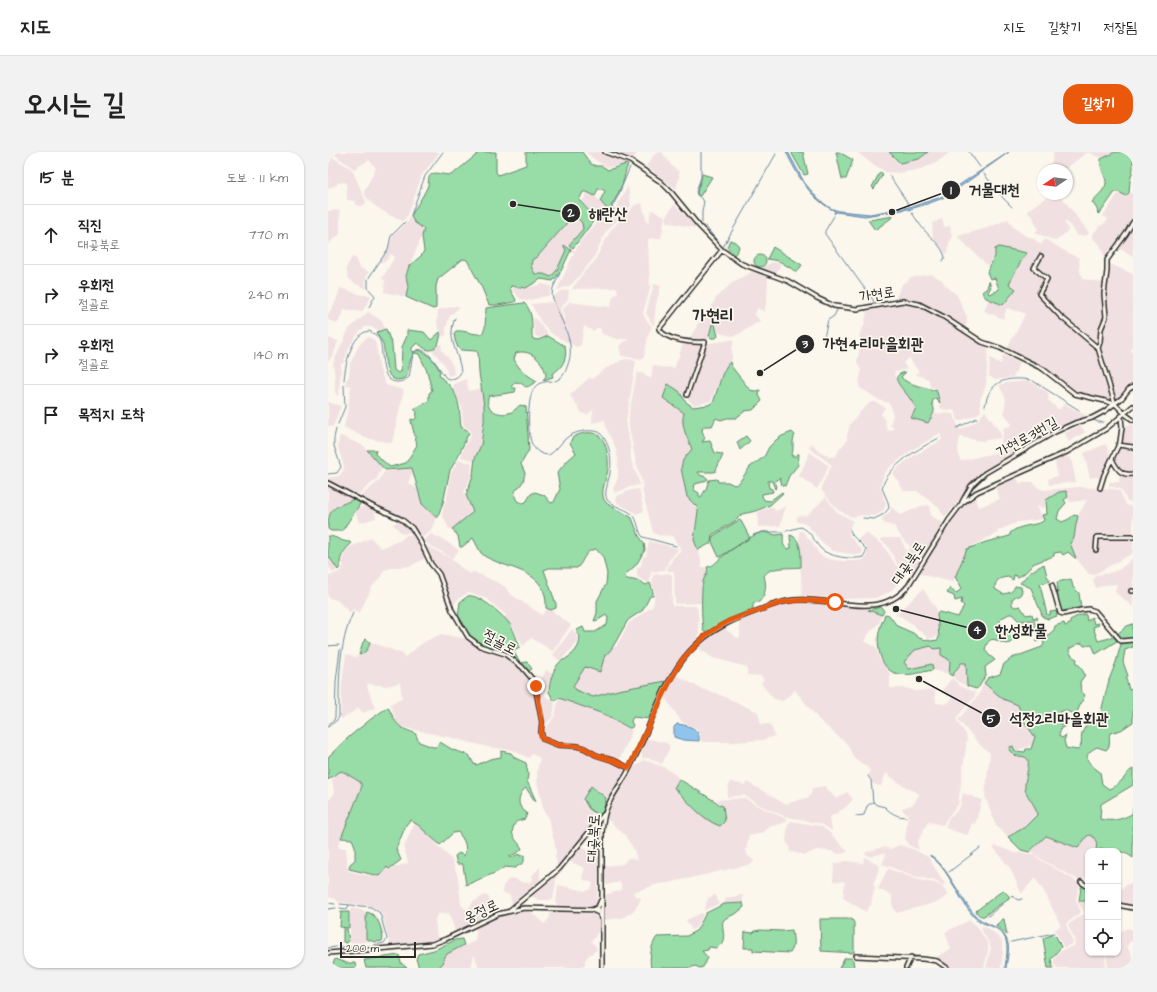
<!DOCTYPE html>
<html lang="ko">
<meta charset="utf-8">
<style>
:root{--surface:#fff;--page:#f2f2f2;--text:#222;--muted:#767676;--line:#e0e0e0;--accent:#ea580c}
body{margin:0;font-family:"Architects Daughter","Poor Story",sans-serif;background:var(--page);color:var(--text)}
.controls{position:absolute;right:12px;bottom:12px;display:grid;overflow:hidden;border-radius:8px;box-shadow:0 1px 3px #0004}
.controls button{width:36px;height:36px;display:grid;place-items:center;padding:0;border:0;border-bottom:1px solid var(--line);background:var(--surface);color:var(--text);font:20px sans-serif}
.compass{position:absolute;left:709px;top:12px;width:36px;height:36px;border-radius:50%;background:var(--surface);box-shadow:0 1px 3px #0004;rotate:257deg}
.scale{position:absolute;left:12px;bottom:10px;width:76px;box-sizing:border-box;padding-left:4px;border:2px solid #2b2b2b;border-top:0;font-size:11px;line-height:14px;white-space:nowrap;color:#2b2b2b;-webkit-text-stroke:3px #fbf7ec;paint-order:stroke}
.stop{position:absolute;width:12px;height:12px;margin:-9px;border:3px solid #ea580c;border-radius:50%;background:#fff}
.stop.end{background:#ea580c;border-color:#fff;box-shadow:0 1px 4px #0008}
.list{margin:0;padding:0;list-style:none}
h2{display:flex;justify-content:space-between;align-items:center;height:52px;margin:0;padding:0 16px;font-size:17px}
h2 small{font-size:13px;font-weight:400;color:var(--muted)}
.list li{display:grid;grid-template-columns:26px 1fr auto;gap:12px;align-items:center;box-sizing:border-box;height:60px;padding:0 16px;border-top:1px solid var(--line)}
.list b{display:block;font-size:15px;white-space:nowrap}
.list p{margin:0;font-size:13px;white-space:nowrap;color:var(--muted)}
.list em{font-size:13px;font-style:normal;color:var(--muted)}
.icon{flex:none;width:22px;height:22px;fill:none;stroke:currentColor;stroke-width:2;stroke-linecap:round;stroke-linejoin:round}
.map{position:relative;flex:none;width:805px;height:816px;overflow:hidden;border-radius:16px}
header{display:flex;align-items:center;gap:24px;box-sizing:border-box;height:56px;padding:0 20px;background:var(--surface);border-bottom:1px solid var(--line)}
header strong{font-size:19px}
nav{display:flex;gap:22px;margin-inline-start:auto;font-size:14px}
.intro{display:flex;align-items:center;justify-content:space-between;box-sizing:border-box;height:96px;padding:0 24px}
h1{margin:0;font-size:28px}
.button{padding:10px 18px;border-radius:16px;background:var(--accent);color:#fff;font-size:14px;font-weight:700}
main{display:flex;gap:24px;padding:0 24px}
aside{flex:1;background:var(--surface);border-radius:16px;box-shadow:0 1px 3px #0004}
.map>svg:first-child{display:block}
</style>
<header>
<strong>지도</strong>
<nav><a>지도</a><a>길찾기</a><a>저장됨</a></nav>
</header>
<div class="intro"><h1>오시는 길</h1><a class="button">길찾기</a></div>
<main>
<aside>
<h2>15 분<small>도보 · 1.1 km</small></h2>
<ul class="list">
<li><svg class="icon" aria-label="ahead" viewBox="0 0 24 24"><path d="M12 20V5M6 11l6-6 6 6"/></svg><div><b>직진</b><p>대곶북로</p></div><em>770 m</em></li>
<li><svg class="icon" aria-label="right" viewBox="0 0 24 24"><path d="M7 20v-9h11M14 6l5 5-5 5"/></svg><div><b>우회전</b><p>절골로</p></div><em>240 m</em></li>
<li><svg class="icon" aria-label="right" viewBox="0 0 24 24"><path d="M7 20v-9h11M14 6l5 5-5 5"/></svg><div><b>우회전</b><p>절골로</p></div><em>140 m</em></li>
<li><svg class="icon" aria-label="arrive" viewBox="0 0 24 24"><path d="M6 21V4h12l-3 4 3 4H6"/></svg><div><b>목적지 도착</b></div></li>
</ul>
</aside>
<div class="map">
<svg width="805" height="816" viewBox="0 0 805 816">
<rect width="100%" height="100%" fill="#fbf7ec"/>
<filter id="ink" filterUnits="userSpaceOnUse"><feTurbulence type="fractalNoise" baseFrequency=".025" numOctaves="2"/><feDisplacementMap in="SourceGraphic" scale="8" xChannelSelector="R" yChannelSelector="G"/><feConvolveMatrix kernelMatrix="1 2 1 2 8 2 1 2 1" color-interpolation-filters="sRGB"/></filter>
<g filter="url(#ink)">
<path fill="#f1e0e2" d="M3 0H112L94 23 80 63 75 69 63 64 47 54 38 45 36 40 48 16 41 8 26 17Z
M258 0H272L300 11 294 14 279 15 267 8Z
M291 0H310L305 7 292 2Z
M332 0H334L343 13 351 20V27L348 37 318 14 326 3Z
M529 0H561L571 11 593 6 600 0H622L608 11 593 17 572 21 558 20 540 9Z
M726 0H787L772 6 762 1H758L736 18 721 17 720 15 723 12Z
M2 4 24 17 38 50 36 53 34 54 28 53 27 49 19 48 18 30 9 31V33L0 36V6Z
M300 34 303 54 277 81 265 107 245 131 241 134 229 138 246 101 237 93 238 98 232 112 225 124 221 125 216 122 209 123 206 121 203 112 204 108 210 104 245 64H247L254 71 255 77 241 93 247 99 254 87 268 72 262 64 263 61 254 50 260 40 267 44 278 56V58L269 65 271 70 286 58Z
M791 40 798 44 805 40V104L787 94 777 106 772 93 764 85V82L766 81 772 73 774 74 777 70H778L780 67 775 64Z
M728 42 733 44 761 81 759 83 750 84 738 69 736 70 741 78 728 89 708 81V79L710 78 705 65 700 61V58L714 48 720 45 723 47Z
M314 51 319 71H321L322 62 324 58 337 64 333 86 320 87V89L322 137 315 161 317 166 324 175 321 180 316 205 313 207 293 204 291 194 300 187H289L277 183 273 181V178L272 176H269L265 179 256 174 253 193 249 195 225 183 213 170 203 152 225 150 227 143 233 139 239 138H241L240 147 232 157 235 168 237 167 234 158 241 150 282 155 285 145 290 141 289 136 244 137 256 120 266 110 282 79 307 53Z
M347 53 367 74V76L338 70 339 63 345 54Z
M12 58V82L0 92V59Z
M83 64 86 70 97 77 78 122 80 138 78 145 56 140 57 128 54 127 55 125 66 106V104L63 102 57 110H51L60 97 65 83 79 70Z
M614 67 616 75 622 74 624 85 621 91 620 100 618 102 605 86 604 71Z
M680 67 686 76 698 84 705 86 713 93 717 87 740 101 751 106 752 120 756 127 776 131 775 142 777 163 772 173 771 187 769 194 784 246 783 247 753 242 747 240 711 212 679 197 684 186 687 183 697 162 696 161 679 156 675 167 656 159 660 149 663 148 676 153 688 136 681 132 698 101 671 95 660 114 629 84 659 76Z
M24 105 28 106 32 116 41 120 37 128 38 137 26 131 20 126 18 116Z
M445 110 453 112 448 122 433 116Z
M780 111 805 122V195L803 198 805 201V239L791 250 787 248 773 199 774 178 779 164 777 139Z
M424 120 437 123 440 125 439 148 436 160 430 156 428 159 427 163 432 169 411 182 405 184 394 182 389 179V177L384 173 380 188H360L368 176 369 172 377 167 388 146 405 130Z
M603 122 614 128 617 133 629 143 639 165V171L636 176 593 150 579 146 567 147 575 131 581 129V126Z
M215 132 223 134 222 143 199 149 191 146 184 137 187 135 198 136Z
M326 132 333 134 328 152 326 173H325L318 161Z
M12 136 34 143H41L43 145 34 160 16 157 10 171H8L0 168V162L7 151Z
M576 151 590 154 610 164 643 186 658 193 660 198 658 233 652 248 653 259 648 263 632 269H630L627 259 613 257 608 236 602 235 601 228 600 227 589 223 588 222 591 220 581 206 575 211 579 217 567 220 566 222 571 234 576 239 588 256 584 266 600 271 607 261 625 262 632 278 649 269 657 259 672 280 673 286 653 289 632 285 630 297 632 309 688 296H691L694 299 651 324 644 331 620 362 617 364 614 362 611 356 589 339H576L565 321 573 313 587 303 614 288 612 281 581 300 562 315 556 322 552 335 558 352 555 359 547 364 534 363 524 365 510 358 494 339V333L504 313 481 296 484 291 489 297 501 305 508 304 512 296 519 289V284L522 272 534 258 543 250H547L557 255 553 262 557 269 558 276 561 279 566 276 562 273 565 264 563 254 560 251 551 248 531 235 533 218 529 210 533 188 531 186 533 178 536 175 539 159 565 152Z
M127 154H132L121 165 118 176V183L114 185 109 171 110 158Z
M40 160 54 169 57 177 53 179 43 175H37L32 179 26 187 21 196 15 212 13 211V213L11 242 9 244 7 240V225L5 211 21 177Z
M207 166 220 182V184L211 185 207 184 205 167Z
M41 185 46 188 48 192 52 218 58 233 76 238 64 291 37 286 16 275 20 257 23 234 18 233V229L21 224 22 212 31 193 38 186Z
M0 186 10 189 6 201 0 210Z
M405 187 406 188 404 197V208L396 217 383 249 366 253 351 239 340 232 335 245 356 261 355 271 359 288 364 297 353 316 359 345 370 357V360L367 374 366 388 373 407V414L378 416 380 420 375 430 374 451 347 452 346 421 345 419H340L339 417 345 406 353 398 344 384 329 383 325 380 315 342 314 330 308 311 301 275V261L309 221H314L323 227 325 213 331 215 346 216 351 204 355 190 374 192 397 189Z
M113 191 114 198 121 207 125 215 126 222 120 224 117 213 105 199Z
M675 203 692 210 685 225 667 228 661 224 662 206 673 212Z
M300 207 308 209 298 269 302 293 303 308 312 332 311 333 298 336 297 337 287 341 285 337 290 326V307L287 294 278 276 277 268 264 271 265 258 259 263 254 261 242 243 262 225 264 227 277 217 294 208Z
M138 227 141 239 154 236 156 254 153 293 147 309 133 305 136 295 142 285 143 281 142 278 135 273 134 256 125 235 126 232Z
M700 229 705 231 719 240 721 243 720 248 730 257H732L736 252H737L757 263 758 266 696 297 691 292 673 293V289L675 283V276L684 273 676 261 678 247 671 233 678 231Z
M0 250 13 254 5 275 0 274Z
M803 269H805V294L793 292 795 274 796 273H803Z
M752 273 757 280 741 290 737 281Z
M13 284 36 294 54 315 49 327 31 342 0 330V326L11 324 15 319 16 314 10 295 11 285Z
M778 292 783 306 773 329 771 328 770 325 762 326 756 301Z
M790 294 805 296V321L801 322 792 319 785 307Z
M482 300 501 314 489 337 471 324Z
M736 305 743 306 748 330 721 333 720 327 729 324 727 309Z
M131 308 144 311 143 324 136 340 145 360 124 377H121L114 362 120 341 123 321Z
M83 315 85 319 80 331 90 337 95 354 109 366 102 380 93 386 82 373 75 367 45 354 31 345 50 330 56 320Z
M792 321 799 324 805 323V350L799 349 793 337 781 334V330H791Z
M688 324 692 332 695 330H705L709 335 716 338 752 335 786 337 792 339 798 353 805 355V401L765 423 761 422 748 406 742 391 746 386 748 372 750 364 759 348 743 350 741 349 739 341 718 348 717 355 715 356 708 354 716 367 690 370 669 379 670 381 641 395 625 430 603 425 591 421 621 371 636 351 646 343 651 355 672 347 666 333Z
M0 332 28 347 5 356 0 365Z
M311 337 316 359 308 362 304 359 289 351 288 346 289 344 303 338Z
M498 345 508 359 525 369 523 372 522 378 520 379 522 384 535 399 533 403 522 402 505 399 493 389 481 375 476 371 469 370V364L479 363Z
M601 353 603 364 615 371 606 389 586 423H583L570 413 559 393 552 388 556 386H572L578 398 580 399 583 395 576 389 566 374 557 372 553 367 562 360 563 355 573 363 593 354Z
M39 354 46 357 48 366 31 371 27 358 30 356Z
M444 354 448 359 458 354 452 374 430 375V360Z
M72 367 80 374 85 380 74 382 65 372 71 369Z
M474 379 484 390 491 402 496 405 505 408 517 409H530L535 408 539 404V397L530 387 538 381 555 393 568 413 577 421V424L562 440 547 446 514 447 481 444 474 445 471 380Z
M87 382 98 406 82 414 75 415H67L56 418 52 426 44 435 31 462 25 457 22 461 10 449 0 445V425L12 419 16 414 14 412V408L18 399 22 395 43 386 53 396 73 388 78 383Z
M103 382 116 388 131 398 124 406 95 389Z
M321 389 349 396 350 398 341 408 337 418 323 420 322 429 320 431 309 425V417L310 415 313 414 315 405 318 404Z
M96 392 122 406 137 419 143 422 144 420H146L173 432 178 436 180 439 184 443 214 463 219 457 223 458 243 473 225 499 203 486 195 494 185 475 176 466 178 463 159 447 147 442 140 441 135 444 129 448 124 456 115 428 104 411 95 393Z
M0 403 9 418 5 421 0 413Z
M805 406V455L788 441 787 438 789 432 777 433 768 436 765 428 768 423 781 421 792 417Z
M341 421 344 423V454H368L370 459 371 482 370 485 350 509 339 530 290 538 265 545 248 538 246 535 245 532 257 515H260L266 519 274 513 277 503 283 499 286 494 288 495 301 471 325 454 327 441 324 433 325 423Z
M595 437 608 456 611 481 610 484 601 487 583 471 574 465 568 463Z
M467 449 539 455 541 458 554 463 551 471 541 481 536 489 548 495 551 505 562 522V536H578L588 539 605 537 607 539 608 551 615 552 620 551 624 546 613 540 624 526 632 534 648 541 646 546 628 566 630 571 638 582 639 588 630 653 619 666 615 673 600 670 589 691 591 698 580 693V690L577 688 580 662 576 660 574 656 586 652 591 642 570 630 558 621 553 634H551L544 631V627L540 623 542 620 539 615 526 606 519 592 491 568 467 538 455 549 446 547 435 534 433 530 436 528 433 524 419 523V515L385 506 369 495 379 487 396 476 409 486 412 485 411 468Z
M244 477 248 482 250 490 232 509 225 503Z
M113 482 140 487 152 495 175 503 192 514 205 529 212 564 213 572 211 583 215 589 228 594 248 595 255 597 270 606 285 610 298 617 280 647 264 634 260 638 254 649 269 668 230 715 227 705 228 700 226 688 219 663 216 660 209 629V620L212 606 204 602 201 606 184 598 160 595 124 586 73 575 70 573 62 552 74 546 72 531 58 534 40 532 39 534 47 556 35 561 31 556 13 567 14 530 18 502 27 505 34 503 39 499 43 490 75 502 77 505 96 490Z
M603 494 613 496 618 505 622 508 623 512 621 522 605 518 604 512 581 517 576 510 587 498Z
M635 510 639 511V534L630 530 624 524 633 511Z
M218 518 224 522 216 543 227 551 225 564 216 575 215 574 210 541V535Z
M347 524H350L376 538 388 541 430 560 433 572H442L447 584 434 588 406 590H373L372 582 369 577 354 570 337 546Z
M656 531 675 547 690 553 695 568 707 585 705 593 687 599 685 594 683 595 690 604H696L699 606 701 609 698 624 697 637 698 641 707 654 709 663 697 675 680 685 668 674 657 644 662 601 653 594 631 569V567L650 544Z
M231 546 278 563 304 579 291 609 270 603 251 593 230 592 216 587 214 581 227 564Z
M317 586 339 591 341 593V597L334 612 320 606H314V601L311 599Z
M316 608 336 615 349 624 351 627 346 636 369 659 381 668 392 674 396 671 393 654 385 648 416 646 428 653 459 667V669L453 672 443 674 434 681 421 684 418 697 419 703 426 709 424 712 340 731 331 732 305 740 306 743 313 746 310 753 304 760 294 766 276 768V743L294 738 292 730 278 733 276 714 295 712 300 706 309 708 306 698 297 683 277 665 284 648 302 618Z
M12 619H15L25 626 33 630 34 634 10 694 11 696H18L20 719 37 723 51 724 59 715 61 717 80 711 76 694 87 670 108 689 107 691 124 708 130 725 133 753 143 762 145 770 127 779 121 761 110 762 107 767 109 787 100 790 62 793 54 762 50 758 43 754 10 750 8 747 0 745V649L5 643 6 639 4 629 5 623Z
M403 630 417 633 419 630 457 652 481 645 483 642 484 636 497 634 508 647 519 640 525 647 518 655 502 665 504 679 493 672 456 664 433 654 416 643 399 645 401 631Z
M635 641 654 648 647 672 644 671 640 682 638 683 617 676 621 665 627 661 632 655Z
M463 669 493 674 503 682 520 700 511 702 503 699 488 698 478 703 462 700 461 697 462 695 458 689 460 672Z
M760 683 764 684 767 687 769 690 768 699H760V720L754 730 716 709 705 701 701 700 718 684 749 695Z
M252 693 271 706 269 752 267 754 262 755 230 754 228 751 230 733 258 739 261 738 264 735 265 731 256 728 254 725 257 716 240 709Z
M572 693 587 698 600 705 617 732 615 734 609 729 589 725 557 713 554 712 558 703 557 701 548 703 543 705 536 701 555 695 562 697Z
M668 694 688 701 705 702 714 709 750 730 751 733 748 748 753 760 738 772 745 791 736 796 727 778 732 774V772L717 741 707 726 695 740 693 741 682 716 665 695Z
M537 705 552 714 545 733 547 734 543 752 538 760 515 746 517 730 505 729 506 712 518 709 535 711Z
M212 715V730L186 753H184L182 743 176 741 174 739 175 734 180 728 185 726 196 731 202 730 205 727 203 725Z
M561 717 591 728 607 731 613 734 621 743 610 750 568 761 564 752V743L550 737 559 718Z
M229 720 225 748H210L202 743Z
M805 730V755L790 752V740L798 733Z
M157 743 160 744 161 746 163 759 148 769 141 756 145 750Z
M388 743 391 752 377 758H376L380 746Z
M415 743V751L396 752 398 746Z
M751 749H760V801H777L778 816H729L726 811V807L731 800 747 793 746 786 740 773 757 761 750 751Z
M24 756 37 759 38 790 22 791V758Z
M201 758 216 772 221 767 223 759 267 762 271 766V779L263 790 268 794 269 798 261 803 257 808V812L252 816H237L236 814 233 816H151L146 803 143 816H110L115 810 114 808 119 802 147 789 148 782V776L170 765 187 760Z
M374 761 375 763 369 775 364 778 358 768Z
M642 768 649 774 660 792V798L656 816H621L617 812 608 808V805L623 797 617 780Z
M655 774 664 779 674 789 675 801 673 816H658L663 796 661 791 653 777Z
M800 776 805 778V788L801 791 799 794 805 807V816H780L778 801H790V781Z"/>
<path fill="#98dca8" stroke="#62846a" d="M152 0H168V20L170 23 198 13V0H254L263 12 268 14H274L280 18 298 12 300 13C297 19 297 24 295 30 292 38 288 47 283 54L286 58 271 70 268 66 279 57 272 49 277 39 274 37H270L267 44 259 40H255L251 48 263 61 262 64 265 68 264 71 245 96 241 93 255 77 254 71 247 64H245L210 104 204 108 203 114 207 122H216L223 125 229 118 238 98 236 95V93L243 98 233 119 225 129 213 127 198 136 183 134 182 137 188 148 187 150 170 153H161L154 136 139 108 135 107 110 127 108 134V156L105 157 78 145 80 135 78 124 81 114 93 104 96 99 94 84 96 77 86 70 83 64C87 56 98 40 100 33 101 29 99 25 104 22 110 19 118 25 125 22Z
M465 0H475L480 22 476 23 464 2Z
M508 0H511L525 8 518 27H514Z
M561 0H600L591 7 572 11Z
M787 0H803L805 1V17L802 29 801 41 798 44 791 40H787L773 60 770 62 769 57 764 50C768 45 776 39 778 32 779 25 771 17 773 7Z
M552 20 555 22 546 37 544 35Z
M374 22 384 25 372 44 369 42C369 35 374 29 374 22Z
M566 64 547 78 540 68H541Z
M402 88 407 90 411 94 410 98 406 103 399 95Z
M445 95 474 113 469 120 451 109 439 107Z
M671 95 699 101 692 111 681 132 688 137 675 153 658 146 654 140 659 136 661 129 663 135 660 140 661 142 669 139 671 137 667 126 662 127 659 120 667 104V97Z
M426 109a6 6 0 1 1 12 0a6 6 0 1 1-12 0Z
M196 151C205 158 204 173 204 184L205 187 210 188 220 184 237 194C240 207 234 216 224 222L225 225 215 228 218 224C217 210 202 196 188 201L186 207C190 217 200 224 209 229 192 241 201 231 187 230L183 235 184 236H188L187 240 161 244C155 257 170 264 181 261 186 260 188 256 192 253L196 254 198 255 201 298 193 312 197 321C196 324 196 329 194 331 190 338 183 338 189 349L195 351 198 350 203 342 207 340 216 343 223 351 226 350 232 337 229 321 239 309 248 301 242 291 244 286C250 282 257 280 264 281 279 282 281 306 280 317 279 327 272 338 276 348 280 355 297 360 304 366L311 384 316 391 317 398 308 413 298 422 297 425 299 427 311 429 318 433 322 431 325 440V444H322L315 458 300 468 287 491 282 499 277 503 272 520 257 515 245 534 248 538 265 545 290 538 338 529 322 567 305 565 303 569 305 574 303 576H301L278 563 231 546 226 549 221 540C221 531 225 517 231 511 233 508 237 508 239 506 247 501 254 492 251 483L249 482V478L255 475 257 480H267L279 473 280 466 278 463 270 468 266 469 269 461V449L278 432 279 422 275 405 268 397C256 398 256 410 249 416H221L216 418 228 452V456L223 458 218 456C220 418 184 419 158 405L153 401 145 386 134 395H132L130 384 124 377 145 360 138 343 145 323 147 306 153 293 156 269V254L151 221 150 201 148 199 133 198 130 196 127 188 126 181 128 179C137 178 145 183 154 182L157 176 158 156Z
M384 172 387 173 390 184 388 186H383L381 184Z
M58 177 64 193 66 218 70 221 73 219 74 195 79 184V178L96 180 103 188 112 180C114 187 108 199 101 198 97 198 92 192 89 191L84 196V199L86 200 90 198C101 201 107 210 112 219L111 222C113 227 118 229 121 233 133 247 131 259 133 275L139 278 141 280 129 307 122 318 115 351 109 366 94 352 84 316 57 318 39 298H48L47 302 62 315 78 311 89 293 83 269V267L86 268 88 266 89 260 86 257 101 249V241L104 239 99 219 91 202 87 201C80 207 82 218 77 226 55 236 58 204 55 192 53 188 51 185 48 181L49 180Z
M402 210 403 214 422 238 427 239 432 238 431 243 434 249 425 258 417 259 408 266H399L393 268 388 266 384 274H377L375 275 374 279 377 286 374 290 382 289 387 301 394 302 395 303 387 320H370L372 323 378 325 380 327 375 330 367 332 366 338 371 341V344L373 345 378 337 381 328 389 327 390 330H400L406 333 410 332 422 315 436 305 441 295 448 288 454 284 464 280 467 283C463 289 467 297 463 304H468L469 302H471L470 313 461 324 457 334 454 333 452 326 447 329 449 335 447 337 444 329H440L441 336 444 337 445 340 434 342V344L436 348 442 349 454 340 455 341 442 353 428 359 414 362 407 369 384 383 383 391 370 398 366 388 370 359 369 355 359 345 353 316 355 308 364 297C359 285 352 273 356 261L335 246 340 232 351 239 358 250 365 255 380 253 384 251 386 248 394 223 399 213Z
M578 220 573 225C579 233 595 234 605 238L608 237 612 251 608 246 605 248 604 252C609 259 604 264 600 271L583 266 588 256C585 251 581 245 577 240 570 232 562 223 578 220Z
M418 284 422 289 412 298 409 290Z
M738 339 740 345 736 348 738 351 731 359 729 367 734 370 741 367 746 363 750 364 748 372 746 386 742 391 748 406H747L740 400 735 403 733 400 726 401V404C723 405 707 411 705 412 701 417 697 422 690 425L686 423 685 428 680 425C671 426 667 428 667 437L675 442C681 441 685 440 687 434L693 435 694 439 692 444H688L684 447V453L687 455 692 454 698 463 704 462 705 466 709 465 710 467 706 468 691 469 684 462H681L672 467V471L674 474 679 476 682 481 686 479V476L691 471H713C709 473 705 476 702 477 698 479 692 477 689 480 686 483 687 488 682 491 674 496 662 476 657 498L661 503 667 508 657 515 658 524C654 527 653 535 648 537L639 534 638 511H633L624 524 621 522 622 510 620 507 613 503V496L606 497 603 494 587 498 576 510 581 517 604 512 605 518C593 520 583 524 571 522 553 520 548 495 551 480 552 474 555 468 557 462L561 463 569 474 585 481 591 486 603 489 610 488 611 485 609 462 611 460 630 465 636 454 633 451 634 447 627 449 626 444 619 441 622 436 627 441 630 440 634 436 627 425 639 397 658 390 682 384V381C691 373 704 374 714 370L716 368 714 363 719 362 718 348 731 340Z
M26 347 32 350V352L14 379H3L0 377C0 354 7 356 26 347Z
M411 368 413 369 422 386 393 404 391 405 384 390V385Z
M437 380 448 383 455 382C456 388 453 394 460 397L463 396 462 383C474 386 473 404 473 415 463 417 442 413 436 424 439 433 438 443 431 450L425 451V458L399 468 379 480H376C373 475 373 436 375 430 376 424 381 422 379 415 387 414 387 410 394 405 403 398 427 380 437 380Z
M0 384C8 384 13 390 22 390L23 392C16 398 11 406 12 415L10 418 0 403Z
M716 412 719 424 722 428V429L712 432 719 463H722V460L728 459 729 464 720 467 715 465 703 436 692 431 701 421Z
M743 427 745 435 751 441 753 456 734 459C727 451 731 439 729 430Z
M140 444C150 441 178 465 183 474 187 481 189 488 192 495L188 497 186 501 193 511 199 510 204 517 201 519 177 501 155 494 143 486 130 464 132 450Z
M553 455 556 459 554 463 540 458Z
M757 462 758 463 759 469 764 465 766 472 770 471 771 473 765 475 770 489 786 485 789 489 768 502 764 493 756 494 754 491 750 492 741 497C742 502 744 505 749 507L748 511 752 514 757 523 752 530 753 540 757 543 749 560 745 562 737 558 732 560 730 566 731 571 738 574 733 576 731 584 734 586 738 583 736 589 738 596 749 598C756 593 752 587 754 581 758 572 765 564 773 560L781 528 788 510 793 492 805 490V495L797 498 795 510 800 524 798 526 801 538 804 537 805 535V570L793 578 782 581C780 587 784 593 778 598L769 595C751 604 761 612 772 620L774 632 781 637C786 635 792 631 795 627 799 623 799 620 805 617V633L773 652 772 667C784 670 792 668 804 662L805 656V706C793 696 786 701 772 697L771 699H768C769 692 769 686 762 683L759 684 750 696 718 684 701 700 693 698 680 685 697 675 709 663C708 652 699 646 697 637 696 629 702 613 700 608 698 603 690 605 686 603L681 598 682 595 685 594 687 599 697 600 698 597H703L707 585 695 568 690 553 675 547 656 531 660 526 672 522 676 512 684 506 714 495 716 492 714 487 708 490 713 483H720L726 478 727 474 736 471 737 474 742 472V468L750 464Z
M805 472V487L796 489 788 483 799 474Z
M38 487 42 490C41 496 37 502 31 503L35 490Z
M60 555C69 572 68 575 87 581L91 590 105 595H108L112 590 125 598 141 603 146 612 149 613 162 607 173 605V599L183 601 187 606 198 611 200 622 199 629 208 649H207L198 636C193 639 189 648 192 654 193 657 197 659 199 661L197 667C191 669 187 668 185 676 182 686 191 689 194 697L192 699 181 705 182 706 191 702 192 704 196 703V710L187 716 177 715 169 720 138 733 135 713 134 712H129L127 704 131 701 136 704C140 694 136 688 130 680L125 681 112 693 90 673 82 668 78 673 68 697 73 708 61 717 59 715 51 724 21 717 22 712 27 708V694L24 687 13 686 34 634 32 630 14 619 9 621 0 628V605L22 584 43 567Z
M351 627C362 634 374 641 385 648 389 650 390 653 395 654L397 669 392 674C374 668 360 649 346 636Z
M263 634 278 646 275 661 271 664 261 657 255 647Z
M755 733 760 736V749H751L753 736Z
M675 738 681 744V746L656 764C653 765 649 762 648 759Z
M415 751 416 755 409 761 398 766 395 769C393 778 401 789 388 796L381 795 380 798 374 799 380 806 375 815 372 816 367 814 362 816H323C321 807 323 792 329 785L359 784 369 778 378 761 396 752Z
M13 760H21V776L12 775Z
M39 760C51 763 53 776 55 786L54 789 47 790 38 787V761Z
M492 767H524L526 771V801L493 799Z
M675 767H676L679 783 668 773Z
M15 777H19L21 789 19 791 15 790Z
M432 778 454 779 464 778C465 786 467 795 462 801L425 799V796H416L417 780 425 781 427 779Z
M724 783 728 784 733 795 723 807 725 816H720L715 786Z
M134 787 136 793 119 802 115 808 116 810 110 816H91L88 807 90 802 106 798 127 788Z
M71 803 73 811 79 816H38L36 808Z
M517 806H523L525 808 526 816H511Z
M7 807 18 811H27L28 816H0V814L5 812Z"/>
<path fill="#8fc4ec" stroke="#67879f" d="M458 0H460L476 30 489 46 502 56 511 59 542 62 586 54 613 45 681 0 618 45 599 52 582 57V58L580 57 537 64 508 60 506 62 507 59C482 47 470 24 458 0Z
M349 572C359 573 373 576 371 589L355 588 346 585V575Z
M602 703C617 711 633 747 646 762 655 773 671 772 678 786 683 795 679 806 678 816H677C678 806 681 796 677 786 669 771 656 775 647 766 631 749 620 715 602 704Z"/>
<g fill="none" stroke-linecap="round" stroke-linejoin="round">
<path stroke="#67879f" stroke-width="1" d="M373 0V25L368 40 369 43 376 49 374 60V71
M641 0 652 15
M656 22 675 46 684 55
M561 23 581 53
M284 55 290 44 302 15
M584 61C588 67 592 73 597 79 604 87 614 94 617 105L615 109
M83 63 97 24 115 0
M506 64 497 79V82L545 148 546 151 538 154
M377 74 392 92
M395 95 448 2
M41 155 47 144 40 136V127L60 97 63 84 77 70
M334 170 384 107
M495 190 500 168 506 164 510 156 527 159 539 158
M16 228C17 215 23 181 41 179 46 181 50 184 52 189 56 200 51 230 69 230 74 230 77 228 81 225L85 202C95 185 113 220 118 226 124 229 131 225 133 220 131 199 118 189 127 166
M224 229C217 230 211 230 207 235 199 243 199 282 204 292 207 299 214 303 221 303 228 299 232 292 237 287 246 279 261 277 271 280 284 292 285 314 280 329 279 336 276 341 279 348 286 355 296 356 304 362 311 368 309 379 315 385L348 394
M227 229C233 227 237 222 239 215 250 189 231 169 224 143L225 136 232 121
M705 229 751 258
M657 254C661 229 678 224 702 228
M765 268 770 270H776
M10 272 17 255 16 233
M629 276 649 266
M0 322 9 321 13 315 6 294V286L8 277
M535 366 546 367 556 362 561 356 560 350 554 336C560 313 592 296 611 286
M425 383 434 380H454L473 375C483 379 486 389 492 396 500 405 525 408 535 405L538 400V397L524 383 522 378
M0 494 11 493
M0 573 6 568 7 565 8 530 12 497
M0 575 9 568 11 565C11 530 10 493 25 461
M540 624 543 628 545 650
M528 664 536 663 539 654 545 650 549 653 557 655C562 661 570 665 578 665
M621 720 652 696
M0 751 7 752
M12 752 43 755 52 761 59 787 56 791 46 793
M12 756 19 757 21 753
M0 757 8 756
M660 764 684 744 690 748 694 747
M683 790 726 781
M11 795 38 794
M0 796 8 795"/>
<g stroke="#2b2b2b" stroke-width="6">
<path id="minor" d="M277 0 302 9 333 30 343 40 371 74 394 98 414 112 460 129 489 146 506 154 529 157 575 149 591 152 616 165 654 190 672 196 715 217 747 242 777 249 787 252 797 262 805 268
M713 104 706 116 719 127 711 142 732 164 770 196
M359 243 377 190C364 191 339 189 331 177L394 98
M787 252 770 196 772 190 773 177 778 165 776 142 779 119V108L798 82 805 70
M790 293 805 295
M784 307C789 317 793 324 805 322
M0 331 44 354 73 367 84 376 92 389 103 412 111 422 124 458 140 485 152 494 177 502 194 515 206 529 214 570 213 580 215 587 230 593 249 594 256 596 268 603 287 609 301 616
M772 336 776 323 792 290 794 275 793 265
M634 350 643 334 657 321 727 280 747 271 764 266 777 259 794 246 801 237 805 235
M768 398 769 385H805
M724 433 732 461 735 462 753 458 761 457 767 459 793 489 805 488
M803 439H805
M753 730 760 735
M790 753 805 756
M266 757 270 755 273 748
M182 758 231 717 276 662
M264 758 271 761 273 766
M0 801 39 798 104 792 118 787 170 762 196 756 274 758
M528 804 595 807 609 809 619 816
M274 816V687C274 680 274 673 276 666 279 650 290 636 298 623 304 612 309 601 314 590 327 560 339 524 362 499 382 477 406 467 434 457 444 453 455 449 466 448 504 444 551 470 580 434L621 368 634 351 649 340 739 300 778 277 805 254
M578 816 583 805"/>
</g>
<use href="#minor" stroke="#fbf7ec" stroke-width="3"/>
</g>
</g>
<g fill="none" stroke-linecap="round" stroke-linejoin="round" filter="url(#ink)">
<path stroke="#ea580c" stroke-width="5" d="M208 534 214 570 213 584 215 587 230 593 249 594 256 596 268 603 287 609 301 616 343 527 354 508 376 485 390 475 403 468 455 450 474 448 507 450"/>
</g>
<g text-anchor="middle" stroke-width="3.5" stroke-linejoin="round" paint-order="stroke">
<g font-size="15" fill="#2b2b2b" stroke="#fbf7ec">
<text transform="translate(549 142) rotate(-9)" y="5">가현로</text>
<text transform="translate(699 285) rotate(-29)" y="5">가현로3번길</text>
<text transform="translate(580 411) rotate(-56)" y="5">대곶북로</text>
<text transform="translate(172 490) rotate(27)" y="5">절골로</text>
<text transform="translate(265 686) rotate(-86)" y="5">대곶북로</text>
<text transform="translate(153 759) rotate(-24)" y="5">옹정로</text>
</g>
<g font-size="17" font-weight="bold" fill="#2b2b2b" stroke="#fbf7ec">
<text x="385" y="169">가현리</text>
</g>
</g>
<path fill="none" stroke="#2b2b2b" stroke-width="1.5" d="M564 60L623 38M185 52L243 61M432 221L477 192M568 457L649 478M591 527L663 566"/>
<g fill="#2b2b2b" stroke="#fbf7ec" stroke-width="1.5">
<circle cx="564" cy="60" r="4"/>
<circle cx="185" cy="52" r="4"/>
<circle cx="432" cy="221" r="4"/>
<circle cx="568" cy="457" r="4"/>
<circle cx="591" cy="527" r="4"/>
<circle cx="623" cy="38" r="10"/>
<circle cx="243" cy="61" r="10"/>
<circle cx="477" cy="192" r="10"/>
<circle cx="649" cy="478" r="10"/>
<circle cx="663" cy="566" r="10"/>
</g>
<g font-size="12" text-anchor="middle" font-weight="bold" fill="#fff">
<text x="623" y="42">1</text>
<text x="243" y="65">2</text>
<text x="477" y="196">3</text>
<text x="649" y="482">4</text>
<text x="663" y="571">5</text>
</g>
<g font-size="16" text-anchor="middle" font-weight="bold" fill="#2b2b2b" stroke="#fbf7ec" stroke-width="3.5" stroke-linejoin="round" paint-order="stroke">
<text x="666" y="43">거물대천</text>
<text x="280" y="67">해란산</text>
<text x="545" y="197">가현4리마을회관</text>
<text x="693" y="484">한성화물</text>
<text x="731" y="572">석정2리마을회관</text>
</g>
</svg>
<div class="controls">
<button>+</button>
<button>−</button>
<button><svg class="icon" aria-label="locate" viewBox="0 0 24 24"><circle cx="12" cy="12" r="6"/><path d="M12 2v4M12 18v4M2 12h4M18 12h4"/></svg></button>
</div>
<svg class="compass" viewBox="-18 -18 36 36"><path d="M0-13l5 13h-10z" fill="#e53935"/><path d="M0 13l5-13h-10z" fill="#767676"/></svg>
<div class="scale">200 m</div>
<div class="stop" style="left:507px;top:450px"></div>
<div class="stop end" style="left:208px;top:534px"></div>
</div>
</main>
